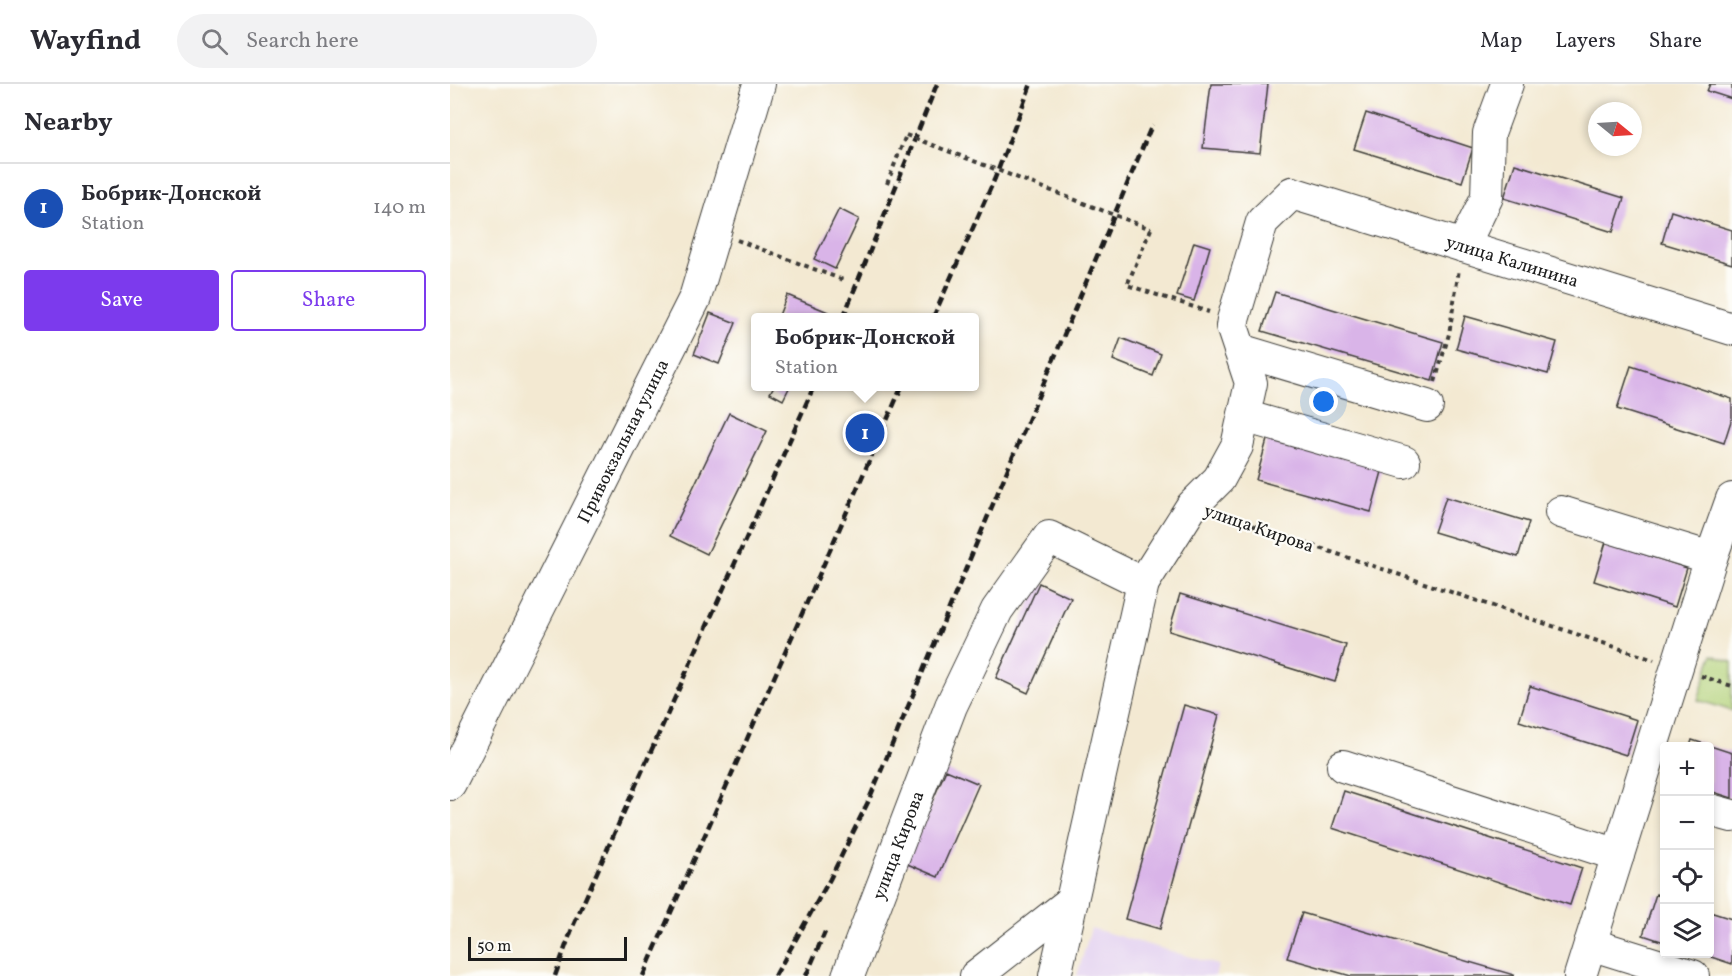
<!DOCTYPE html>
<meta charset="utf-8">
<style>
:root{--surface:#fff;--page:#f2f2f3;--text:#2b2b33;--muted:#7c7c81;--line:#e1e1e2;--accent:#7c3aed}
body{margin:0;font-family:Vollkorn,serif;background:var(--page);color:var(--text)}
.controls{position:absolute;right:18px;bottom:18px;display:grid;overflow:hidden;border-radius:6px;box-shadow:0 3px 9px #0003}
.controls button{width:54px;height:54px;display:grid;place-items:center;padding:0;border:0;border-bottom:2px solid var(--line);background:var(--surface);color:var(--text);font:30px sans-serif}
.compass{position:absolute;left:1138px;top:18px;width:54px;height:54px;border-radius:50%;background:var(--surface);box-shadow:0 3px 9px #0003;rotate:108deg}
.scale{position:absolute;left:18px;bottom:15px;width:159px;box-sizing:border-box;padding-left:6px;border:3px solid #1c1c1c;border-top:0;font-size:16px;line-height:21px;white-space:nowrap;color:#1c1c1c;-webkit-text-stroke:4px #fdfcf7;paint-order:stroke}
.you{position:absolute;left:874px;top:318px;width:21px;height:21px;margin:-15px;border:4px solid #fff;border-radius:50%;background:#1a73e8;box-shadow:0 0 0 9px #1a73e833}
.badge{display:grid;place-items:center;width:39px;height:39px;border-radius:50%;background:var(--accent);color:#fff;font-size:20px;font-weight:700}
.pin{position:absolute;translate:-50% -50%;border:3px solid #fff;box-shadow:0 2px 6px #0006}
.popup{position:absolute;left:301px;top:229px;width:228px;height:78px;box-sizing:border-box;display:grid;place-content:center;border-radius:6px;background:var(--surface);filter:drop-shadow(0 2px 4px #0005);font-size:20px;white-space:nowrap;color:var(--muted)}
.popup b{font-size:22px;color:var(--text)}
.popup::after{content:'';position:absolute;left:50%;top:100%;margin-left:-12px;border:12px solid transparent;border-top-color:var(--surface)}
.list{margin:0;padding:0;list-style:none}
h2{display:flex;justify-content:space-between;align-items:center;height:78px;margin:0;padding:0 24px;font-size:26px}
h2 small{font-size:20px;font-weight:400;color:var(--muted)}
.list li{display:grid;grid-template-columns:39px 1fr auto;gap:18px;align-items:center;box-sizing:border-box;height:90px;padding:0 24px;border-top:2px solid var(--line)}
.list b{display:block;font-size:22px;white-space:nowrap}
.list p{margin:0;font-size:20px;white-space:nowrap;color:var(--muted)}
.list em{font-size:20px;font-style:normal;color:var(--muted)}
.actions{display:flex;gap:12px;padding:18px 24px}
.actions a{flex:1;padding:14px 0;border:2px solid var(--accent);border-radius:6px;text-align:center;font-size:21px;color:var(--accent)}
.actions .main{background:var(--accent);color:#fff}
.icon{flex:none;width:33px;height:33px;fill:none;stroke:currentColor;stroke-width:2;stroke-linecap:round;stroke-linejoin:round}
.map{position:relative;flex:none;width:1282px;height:892px;overflow:hidden}
header{display:flex;align-items:center;gap:36px;box-sizing:border-box;height:84px;padding:0 30px;background:var(--surface);border-bottom:2px solid var(--line)}
header strong{font-size:28px}
nav{display:flex;gap:33px;margin-inline-start:auto;font-size:21px}
.search{width:420px;height:54px;background:var(--page);display:flex;align-items:center;gap:15px;box-sizing:border-box;padding:0 21px;border-radius:33px;color:var(--muted);font-size:22px}
main{display:flex}
aside{flex:1;background:var(--surface)}
.map>svg:first-child{display:block}
</style>
<header>
<strong>Wayfind</strong>
<div class="search"><svg class="icon" aria-label="search" viewBox="0 0 24 24"><circle cx="10" cy="10" r="6"/><path d="M15 15l6 6"/></svg>Search here</div>
<nav><a>Map</a><a>Layers</a><a>Share</a></nav>
</header>
<main>
<aside>
<h2>Nearby<small></small></h2>
<ul class="list">
<li><span class="badge" style="background:#1a4fb4">1</span><div><b>Бобрик-Донской</b><p>Station</p></div><em>140 m</em></li>
</ul>
<div class="actions"><a class="main">Save</a><a>Share</a></div>
</aside>
<div class="map">
<svg width="1282" height="892" viewBox="0 0 1282 892">
<rect width="100%" height="100%" fill="#fdfcf7"/>
<filter id="ink" filterUnits="userSpaceOnUse"><feTurbulence type="fractalNoise" baseFrequency=".0167" numOctaves="2"/><feDisplacementMap in="SourceGraphic" scale="12" xChannelSelector="R" yChannelSelector="G"/><feConvolveMatrix kernelMatrix="1 2 1 2 8 2 1 2 1" color-interpolation-filters="sRGB"/></filter>
<filter id="wash" filterUnits="userSpaceOnUse"><feTurbulence type="fractalNoise" baseFrequency=".008" numOctaves="4" result="noise"/><feDisplacementMap in="SourceGraphic" scale="24" xChannelSelector="R" yChannelSelector="G"/><feGaussianBlur stdDeviation="1.35" result="paint"/><feColorMatrix in="noise" values="0 0 0 0 0 0 0 0 0 0 0 0 0 0 0 0 0 1.4 0 .05"/><feComposite in="paint" operator="in"/></filter>
<g filter="url(#wash)">
<rect width="100%" height="100%" fill="#f3e9d2"/>
<path fill="#e4d3f1" d="M641 844 768 881 765 892H627Z"/>
<path fill="#b2d179" stroke="#67764a" stroke-width="1.5" d="M1262 571 1282 578V627L1248 616Z"/>
<g id="blocks">
<path fill="#d9b4e8" d="M761 0H818L810 69 753 64Z
M1260 0H1282V15L1257 7Z
M916 29 1023 64 1012 98 904 65Z
M1065 80 1174 114 1163 148 1054 114Z
M389 125 409 135 385 185 364 175Z
M1221 127 1282 146V180L1212 159Z
M744 158 760 163 744 217 727 212Z
M825 208 993 258 982 297 812 247Z
M337 211 378 228 375 234H328Z
M260 229 286 239 269 280 244 270Z
M1015 232 1107 258 1098 290 1006 265Z
M671 254 711 270 703 292 663 276Z
M1181 282 1282 315V334L1274 359 1167 325Z
M324 302H340L333 316 320 309Z
M279 329 317 347 257 470 220 452Z
M818 352 933 384 921 428 806 396Z
M996 413 1079 438 1068 473 984 448Z
M1156 458 1237 484 1225 523 1144 497Z
M589 499 621 514 578 609 546 594Z
M730 510 896 561 885 598 719 547Z
M1080 602 1187 636 1176 671 1069 637Z
M734 621 769 631 710 845 675 835Z
M1242 656 1282 669V714L1260 707V662H1240Z
M496 686 529 700 488 793 455 779Z
M894 707 1132 784 1120 821 882 744Z
M1206 810 1214 813V858L1193 851Z
M1260 828 1282 835V880L1252 870H1260Z
M852 829 1064 891 1063 892H901L837 874Z"/>
</g>
</g>
<g filter="url(#ink)">
<use href="#blocks" fill-opacity="0" stroke="#3c3b37" stroke-width="1.5"/>
<g fill="none" stroke-linecap="round" stroke-linejoin="round">
<g stroke="#3c3b37" stroke-width="34">
<g id="minor">
<path d="M1013 162 1037 113 1039 49 1057 0"/>
<path d="M790 266 977 322"/>
<path d="M794 332 954 378"/>
<path d="M1111 428 1261 474"/>
<path d="M893 682 1168 771"/>
<path id="s1" d="M0 700 245 214 309 0"/>
<path d="M1260 726 1282 732"/>
<path d="M1140 860 1243 892"/>
<path id="s2" d="M398 892 501 622 547 526 599 453 693 499 742 422 769 395 787 362 801 299 782 242 783 236 812 138 842 109 1282 245"/>
<path d="M526 892 622 817"/>
<path d="M605 892 693 499"/>
<path d="M1130 892 1261 474 1282 415"/>
</g>
</g>
<path stroke="#3c3b37" stroke-width="4" stroke-dasharray="4.5 4.5" stroke-linecap="butt" d="M437 100 456 51
M701 145 677 201 759 228
M287 156 396 197
M985 298 999 250 1009 185
M768 430 1204 576
M1251 592 1282 602"/>
<use href="#minor" stroke="#fff" stroke-width="32"/>
<path stroke="#1c1c1c" stroke-width="4.5" stroke-dasharray="9 4.5" stroke-linecap="butt" d="M393 234 487 0
M483 234 545 94 581 0
M105 892 123 842 364 302
M193 892 452 302
M325 892 380 795 418 718 702 41
M356 892 375 848"/>
<path stroke="#3c3b37" stroke-width="4" stroke-dasharray="4.5 4.5" stroke-linecap="butt" d="M456 51 701 145"/>
</g>
</g>
<g text-anchor="middle" stroke-width="4.5" stroke-linejoin="round" paint-order="stroke">
<g font-size="18" fill="#1c1c1c" stroke="#fdfcf7">
<text dy="6" stroke="none"><textPath href="#s2" startOffset="1262">улица Калинина</textPath></text>
<text dy="6" stroke="none"><textPath href="#s1" startOffset="384">Привокзальная улица</textPath></text>
<text transform="translate(809 444) rotate(19)" y="6">улица Кирова</text>
<text dy="6" stroke="none"><textPath href="#s2" startOffset="140">улица Кирова</textPath></text>
</g>
</g>
</svg>
<div class="controls">
<button>+</button>
<button>−</button>
<button><svg class="icon" aria-label="locate" viewBox="0 0 24 24"><circle cx="12" cy="12" r="6"/><path d="M12 2v4M12 18v4M2 12h4M18 12h4"/></svg></button>
<button><svg class="icon" aria-label="layers" viewBox="0 0 24 24"><path d="M12 4l9 5-9 5-9-5zM3 14l9 5 9-5"/></svg></button>
</div>
<svg class="compass" viewBox="-18 -18 36 36"><path d="M0-13l5 13h-10z" fill="#e53935"/><path d="M0 13l5-13h-10z" fill="#7c7c81"/></svg>
<div class="scale">50 m</div>
<div class="you"></div>
<div class="pin badge" style="left:415px;top:349px;background:#1a4fb4">1</div>
<div class="popup"><b>Бобрик-Донской</b>Station</div>
</div>
</main>
